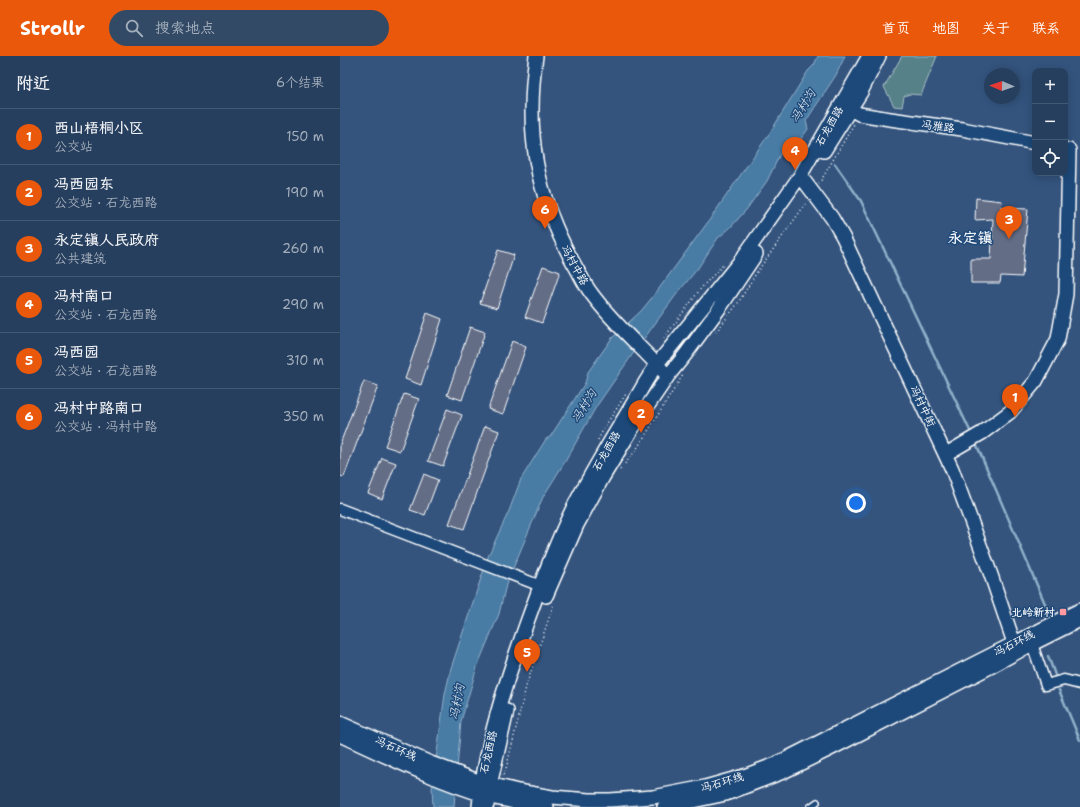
<!DOCTYPE html>
<html lang="zh">
<meta charset="utf-8">
<style>
:root{--surface:#273f5e;--page:#334a67;--text:#f1f3f6;--muted:#a4afbc;--line:#435873;--accent:#ea580c}
body{margin:0;font-family:"Shantell Sans","LXGW WenKai TC",sans-serif;background:var(--page);color:var(--text)}
.controls{position:absolute;right:12px;top:12px;display:grid;overflow:hidden;border-radius:8px;box-shadow:0 2px 10px #0003}
.controls button{width:36px;height:36px;display:grid;place-items:center;padding:0;border:0;border-bottom:1px solid var(--line);background:var(--surface);color:var(--text);font:20px sans-serif}
.compass{position:absolute;left:644px;top:12px;width:36px;height:36px;border-radius:50%;background:var(--surface);box-shadow:0 2px 10px #0003;rotate:272deg}
.you{position:absolute;left:516px;top:447px;width:14px;height:14px;margin:-10px;border:3px solid #fff;border-radius:50%;background:#1a73e8;box-shadow:0 0 0 6px #1a73e833}
.badge{display:grid;place-items:center;width:26px;height:26px;border-radius:50%;background:var(--accent);color:#fff;font-size:13px;font-weight:700}
.pin{position:absolute;translate:-50% -33px;filter:drop-shadow(0 1px 2px #0008)}
.pin::after{content:'';position:absolute;top:21px;width:14px;height:12px;background:inherit;clip-path:polygon(0 0,100% 0,50% 100%)}
.list{margin:0;padding:0;list-style:none}
h2{display:flex;justify-content:space-between;align-items:center;height:52px;margin:0;padding:0 16px;font-size:17px}
h2 small{font-size:13px;font-weight:400;color:var(--muted)}
.list li{display:grid;grid-template-columns:26px 1fr auto;gap:12px;align-items:center;box-sizing:border-box;height:56px;padding:0 16px;border-top:1px solid var(--line)}
.list b{display:block;font-size:15px;white-space:nowrap}
.list p{margin:0;font-size:13px;white-space:nowrap;color:var(--muted)}
.list em{font-size:13px;font-style:normal;color:var(--muted)}
.icon{flex:none;width:22px;height:22px;fill:none;stroke:currentColor;stroke-width:2;stroke-linecap:round;stroke-linejoin:round}
.map{position:relative;flex:none;width:740px;height:751px;overflow:hidden}
header{display:flex;align-items:center;gap:24px;box-sizing:border-box;height:56px;padding:0 20px;background:var(--accent);color:#fff}
header strong{font-size:19px}
nav{display:flex;gap:22px;margin-inline-start:auto;font-size:14px}
.search{width:280px;height:36px;background:var(--page);display:flex;align-items:center;gap:10px;box-sizing:border-box;padding:0 14px;border-radius:22px;color:var(--muted);font-size:15px}
main{display:flex}
aside{flex:1;background:var(--surface)}
.map>svg:first-child{display:block}
</style>
<header>
<strong>Strollr</strong>
<div class="search"><svg class="icon" aria-label="search" viewBox="0 0 24 24"><circle cx="10" cy="10" r="6"/><path d="M15 15l6 6"/></svg>搜索地点</div>
<nav><a>首页</a><a>地图</a><a>关于</a><a>联系</a></nav>
</header>
<main>
<aside>
<h2>附近<small>6个结果</small></h2>
<ul class="list">
<li><span class="badge">1</span><div><b>西山梧桐小区</b><p>公交站</p></div><em>150 m</em></li>
<li><span class="badge">2</span><div><b>冯西园东</b><p>公交站 · 石龙西路</p></div><em>190 m</em></li>
<li><span class="badge">3</span><div><b>永定镇人民政府</b><p>公共建筑</p></div><em>260 m</em></li>
<li><span class="badge">4</span><div><b>冯村南口</b><p>公交站 · 石龙西路</p></div><em>290 m</em></li>
<li><span class="badge">5</span><div><b>冯西园</b><p>公交站 · 石龙西路</p></div><em>310 m</em></li>
<li><span class="badge">6</span><div><b>冯村中路南口</b><p>公交站 · 冯村中路</p></div><em>350 m</em></li>
</ul>
</aside>
<div class="map">
<svg width="740" height="751" viewBox="0 0 740 751">
<rect width="100%" height="100%" fill="#34547e"/>
<filter id="ink" filterUnits="userSpaceOnUse"><feTurbulence type="fractalNoise" baseFrequency=".025" numOctaves="2"/><feDisplacementMap in="SourceGraphic" scale="8" xChannelSelector="R" yChannelSelector="G"/><feConvolveMatrix kernelMatrix="1 2 1 2 8 2 1 2 1" color-interpolation-filters="sRGB"/></filter>
<g filter="url(#ink)">
<path fill="#578188" stroke="#abc0c4" d="M562 0H597L581 39 570 38 564 40 562 51 554 50 544 31Z"/>
<path fill="#487ca5" stroke="#91b0c9" d="M478 0H505L496 19 466 65 468 73 460 84 446 86 427 125 406 154 390 172 378 182 358 212 336 239 292 299 256 351 226 404 203 441 166 529 159 558 137 611 121 665 114 751H93L92 733 105 638 111 612 149 498 169 455 181 423 206 383 210 381 245 327 248 316 272 282 301 255 315 238 368 166 431 75 468 15 474 9Z"/>
<g fill="none" stroke-linecap="round" stroke-linejoin="round">
<path stroke="#91b0c9" stroke-width="2.5" d="M495 108 521 145 632 379
M635 385 706 550
M708 600 715 619
M719 634 740 684"/>
</g>
<path fill="#646d86" stroke="#fff" d="M636 142 662 145 661 152 688 153 682 221 661 220 660 227H631V203H651L653 163 635 164Z
M158 194 174 199 157 252 140 247Z
M203 210 220 216 202 267 185 261Z
M87 257 102 263 81 329 65 323Z
M130 271 145 276 122 344 107 339Z
M172 285 186 291 163 358 148 353Z
M24 325 38 330 4 421 0 420V388Z
M64 338 79 343 60 395 45 390Z
M107 353 122 359 103 410 88 405Z
M145 370 159 375 124 473 109 468Z
M42 402 56 407 42 443 28 437Z
M84 418 98 424 85 459 70 454Z"/>
<g fill="none" stroke-linecap="round" stroke-linejoin="round">
<g stroke="#fff" stroke-width="8">
<path id="lane" d="M470 751 477 746"/>
</g>
<g stroke="#fff" stroke-width="13">
<path id="street" d="M0 453 206 532
M692 588 706 629 724 624 740 628"/>
</g>
<g stroke="#fff" stroke-width="16">
<path id="secondary" d="M196 0C185 77 196 140 234 208 240 218 244 228 251 237 272 266 299 289 323 315
M504 49 519 58 550 63 622 73 695 87
M484 95 521 36 539 0
M465 126 492 162 503 181 612 413 651 519 674 587
M606 398 642 377 670 356 696 325 718 283 726 238 729 94
M206 540 237 469 263 421 292 373 328 320 345 299 381 250 416 198
M0 667 88 706 141 726 178 735 212 741 249 744H270L313 741 365 731 404 720 436 708 740 554
M0 679C48 701 96 725 147 740 166 745 187 748 207 751
M147 749 150 729 167 655
M139 751C145 689 165 628 186 569 200 530 214 491 232 454 254 410 282 367 306 325L317 308 401 204 460 120 529 0
M324 751 386 738 443 716 492 692 650 611 692 588 740 564"/>
</g>
<path stroke="#fff" stroke-width="1.5" stroke-dasharray="1 3" stroke-linecap="butt" d="M479 128 514 68
M376 276 398 247 417 216 467 146
M324 282 362 231 383 209
M258 384 264 372 286 338
M280 414 296 394 343 319
M163 719 165 717 187 627 214 547"/>
<use href="#lane" stroke="#1f4a7a" stroke-width="5"/>
<use href="#street" stroke="#1f4a7a" stroke-width="10"/>
<use href="#secondary" stroke="#1f4a7a" stroke-width="13"/>
</g>
</g>
<rect fill="#ff9aa2" stroke="#1f4a7a" stroke-width="1.5" x="719" y="552" width="8" height="8" rx="2"/>
<g text-anchor="middle" stroke-width="3" stroke-linejoin="round" paint-order="stroke">
<g font-size="11" fill="#fff" stroke="#1f4a7a">
<text transform="translate(489 70) rotate(-60)" y="4">石龙西路</text>
<text transform="translate(598 70) rotate(8)" y="4">冯雅路</text>
<text transform="translate(235 209) rotate(61)" y="4">冯村中路</text>
<text transform="translate(583 350) rotate(64)" y="4">冯村中街</text>
<text transform="translate(266 395) rotate(-60)" y="4">石龙西路</text>
<text transform="translate(674 587) rotate(-27)" y="4">冯石环线</text>
<text transform="translate(56 692) rotate(24)" y="4">冯石环线</text>
<text transform="translate(148 696) rotate(-77)" y="4">石龙西路</text>
<text transform="translate(382 726) rotate(-16)" y="4">冯石环线</text>
</g>
<g font-size="11" font-weight="bold" fill="#fff" stroke="#1f4a7a" text-anchor="end">
<text x="715" y="560">北岭新村</text>
</g>
<g font-size="12" font-style="italic" fill="#d1dee8" stroke="#1f4a7a">
<text transform="translate(463 50) rotate(-58)" y="4">冯村沟</text>
<text transform="translate(244 350) rotate(-58)" y="4">冯村沟</text>
<text transform="translate(117 646) rotate(-79)" y="4">冯村沟</text>
</g>
<g font-size="15" font-weight="bold" fill="#fff" stroke="#1f4a7a">
<text x="630" y="187">永定镇</text>
</g>
</g>
</svg>
<div class="controls">
<button>+</button>
<button>−</button>
<button><svg class="icon" aria-label="locate" viewBox="0 0 24 24"><circle cx="12" cy="12" r="6"/><path d="M12 2v4M12 18v4M2 12h4M18 12h4"/></svg></button>
</div>
<svg class="compass" viewBox="-18 -18 36 36"><path d="M0-13l5 13h-10z" fill="#e53935"/><path d="M0 13l5-13h-10z" fill="#a4afbc"/></svg>
<div class="you"></div>
<div class="pin badge" style="left:675px;top:361px">1</div>
<div class="pin badge" style="left:301px;top:377px">2</div>
<div class="pin badge" style="left:669px;top:183px">3</div>
<div class="pin badge" style="left:455px;top:114px">4</div>
<div class="pin badge" style="left:187px;top:616px">5</div>
<div class="pin badge" style="left:205px;top:173px">6</div>
</div>
</main>
